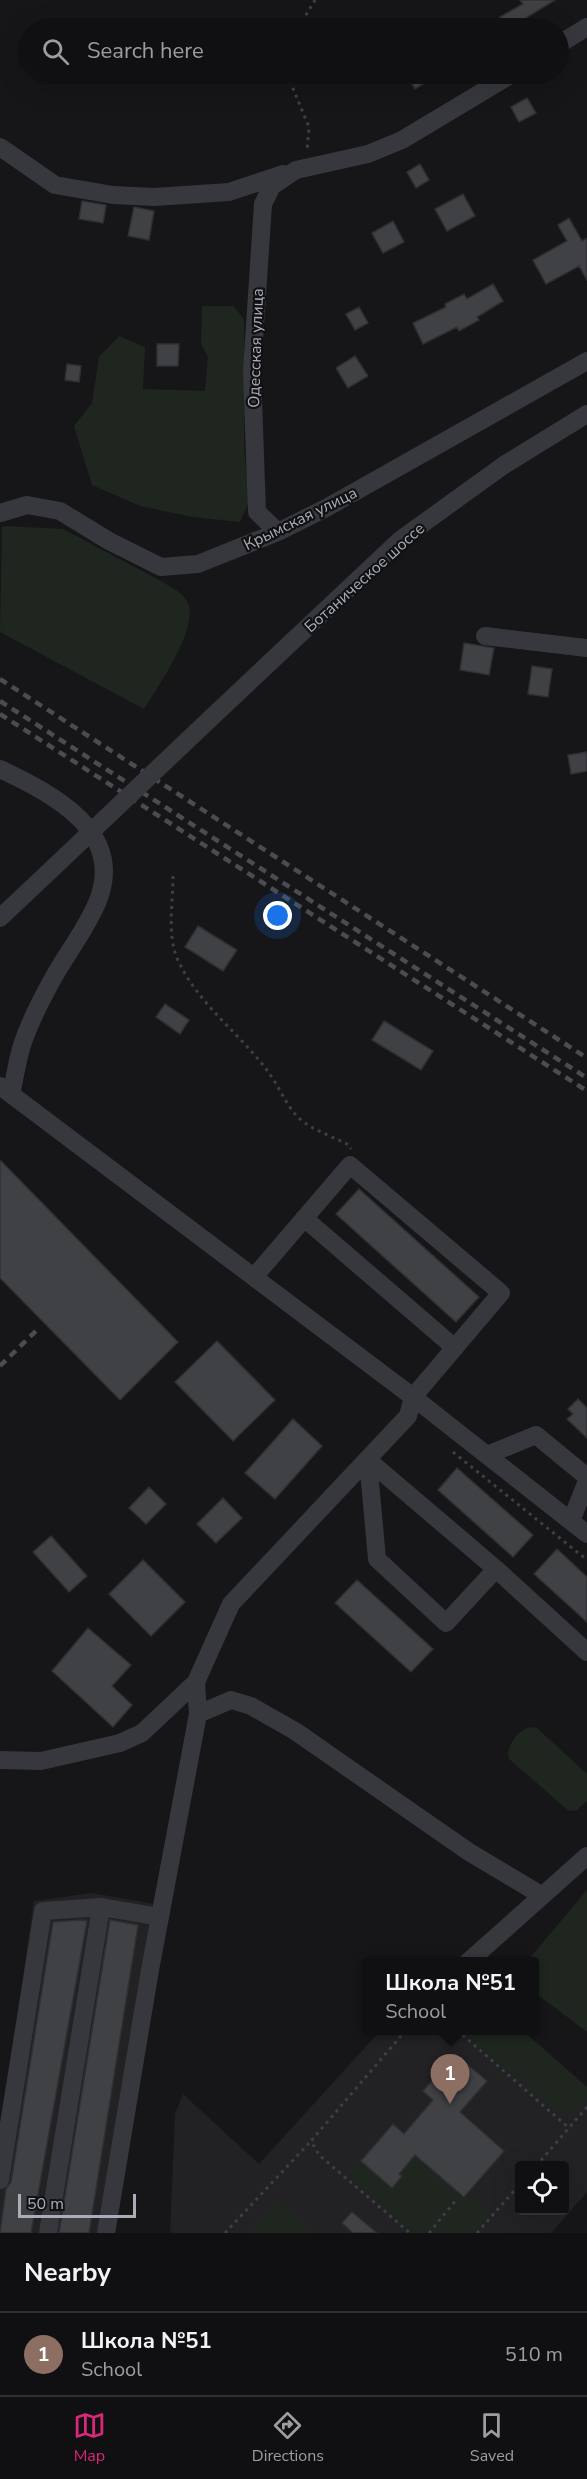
<!DOCTYPE html>
<meta charset="utf-8">
<style>
:root{--surface:#101012;--page:#1e1e20;--text:#f1f3f6;--muted:#9c9d9f;--line:#303032;--accent:#db2777}
body{margin:0;font-family:"Nunito Sans",sans-serif;background:var(--page);color:var(--text)}
.controls{position:absolute;right:18px;bottom:18px;display:grid;overflow:hidden;border-radius:6px;box-shadow:0 6px 24px #0002}
.controls button{width:54px;height:54px;display:grid;place-items:center;padding:0;border:0;border-bottom:2px solid var(--line);background:var(--surface);color:var(--text);font:30px sans-serif}
.scale{position:absolute;left:18px;bottom:15px;width:118px;box-sizing:border-box;padding-left:6px;border:3px solid #a8adb8;border-top:0;font-size:16px;line-height:21px;white-space:nowrap;color:#a8adb8;-webkit-text-stroke:4px #111113;paint-order:stroke}
.you{position:absolute;left:278px;top:916px;width:21px;height:21px;margin:-15px;border:4px solid #fff;border-radius:50%;background:#1a73e8;box-shadow:0 0 0 9px #1a73e833}
.badge{display:grid;place-items:center;width:39px;height:39px;border-radius:50%;background:var(--accent);color:#fff;font-size:20px;font-weight:700}
.pin{position:absolute;translate:-50% -50px;filter:drop-shadow(0 2px 3px #0008)}
.pin::after{content:'';position:absolute;top:32px;width:21px;height:18px;background:inherit;clip-path:polygon(0 0,100% 0,50% 100%)}
.popup{position:absolute;left:362px;top:1957px;width:177px;height:78px;box-sizing:border-box;display:grid;place-content:center;border-radius:6px;background:var(--surface);filter:drop-shadow(0 2px 4px #0005);font-size:20px;white-space:nowrap;color:var(--muted)}
.popup b{font-size:22px;color:var(--text)}
.popup::after{content:'';position:absolute;left:50%;top:100%;margin-left:-12px;border:12px solid transparent;border-top-color:var(--surface)}
.list{margin:0;padding:0;list-style:none}
h2{display:flex;justify-content:space-between;align-items:center;height:78px;margin:0;padding:0 24px;font-size:26px}
h2 small{font-size:20px;font-weight:400;color:var(--muted)}
.list li{display:grid;grid-template-columns:39px 1fr auto;gap:18px;align-items:center;box-sizing:border-box;height:84px;padding:0 24px;border-top:2px solid var(--line)}
.list b{display:block;font-size:22px;white-space:nowrap}
.list p{margin:0;font-size:20px;white-space:nowrap;color:var(--muted)}
.list em{font-size:20px;font-style:normal;color:var(--muted)}
.icon{flex:none;width:33px;height:33px;fill:none;stroke:currentColor;stroke-width:2;stroke-linecap:round;stroke-linejoin:round}
.map{position:relative;flex:none;width:587px;height:2233px;overflow:hidden}
.search{position:absolute;background:var(--surface);box-shadow:0 6px 24px #0002;left:18px;right:18px;top:18px;height:66px;display:flex;align-items:center;gap:15px;box-sizing:border-box;padding:0 21px;border-radius:33px;color:var(--muted);font-size:22px}
.sheet{height:162px;background:var(--surface)}
nav{display:flex;justify-content:space-around;align-items:center;box-sizing:border-box;height:84px;border-top:2px solid var(--line);background:var(--surface);font-size:16px;color:var(--muted)}
nav a{display:grid;justify-items:center;gap:3px}
nav .on{color:var(--accent)}
.map>svg:first-child{display:block}
</style>
<div class="map">
<svg width="587" height="2233" viewBox="0 0 587 2233">
<rect width="100%" height="100%" fill="#161618"/>
<path fill="#222225" fill-rule="evenodd" d="M92 1893 154 1904 100 2233H0V2136L34 1901Z
M380 2031H523L587 2087V2192L551 2233H170L175 2114 183 2094 259 2164ZM520 2166H564V2210H520Z"/>
<path fill="#1e261f" d="M202 306H233L244 319V446L249 501 240 522 192 517 140 506 92 485 74 426 92 403 99 357 119 336 145 347 143 389 205 391 208 357 201 344Z
M2 526 63 529 161 581C169 586 182 592 187 601 201 626 157 688 144 709L0 632Z
M530 1727 537 1728 587 1774V1801L577 1810 569 1811 509 1759C505 1747 518 1730 530 1727Z
M587 1890V2032L534 1992V1962L527 1961Z
M463 2031H523L587 2087V2101C578 2110 569 2114 556 2112Z
M415 2155 463 2197 467 2194 490 2213 473 2233H415L350 2177 361 2161 401 2176 399 2174Z
M277 2201 313 2233H249Z"/>
<path fill="#404145" stroke="#303034" stroke-width="1.5" d="M520 0H555L519 22 523 28H506L500 17 523 4Z
M406 74H439L415 89Z
M527 98 536 113 519 122 511 107Z
M420 164 429 180 416 188 407 172Z
M463 194 475 216 447 231 435 209Z
M82 201 106 205 103 223 79 219Z
M134 207 154 211 149 240 128 236Z
M569 218 582 241 587 238V280L579 266 546 284 533 260 567 241 558 225Z
M393 221 404 242 383 253 372 233Z
M493 284 503 301 477 317 479 320 459 331 457 327 423 344 413 323 446 307 445 304 464 294 467 299Z
M359 307 368 323 355 330 346 314Z
M157 344H179L178 366H157Z
M355 356 368 376 348 388 336 368Z
M67 364 81 366 79 382 65 380Z
M464 643 494 648 489 675 460 670Z
M532 666 552 669 548 697 528 694Z
M587 752V771L571 774 568 755Z
M198 926 237 950 223 971 185 947Z
M165 1004 189 1020 180 1034 156 1017Z
M384 1021 433 1051 421 1070 372 1040Z
M0 1160 178 1342 120 1400 0 1278Z
M359 1189 479 1297 456 1322 336 1214Z
M217 1341 275 1400 233 1441 175 1382Z
M578 1399 587 1408V1438L567 1419 573 1414 568 1409Z
M293 1419 322 1446 275 1499 245 1473Z
M457 1468 533 1535 513 1557 438 1490Z
M149 1487 166 1504 146 1524 129 1508Z
M223 1498 242 1518 216 1543 197 1524Z
M51 1536 87 1576 69 1592 33 1552Z
M557 1549 587 1577V1622L534 1574Z
M143 1560 185 1602 151 1636 109 1594Z
M357 1580 433 1649 411 1672 335 1603Z
M88 1628 131 1665 112 1686 132 1705 113 1727 52 1671Z
M81 1920 87 1921 31 2233H0L6 2189 11 2182 53 1922Z
M110 1920 138 1925 89 2233H59Z
M455 2054 487 2081 460 2112 504 2151 464 2197 415 2155 399 2174 402 2176 392 2188 361 2161 393 2124 404 2134 433 2100 423 2091Z
M352 2212 377 2233H353L342 2223Z"/>
<g fill="none" stroke-linecap="round" stroke-linejoin="round">
<path stroke="#3d3f44" stroke-width="3" stroke-dasharray="3 4.5" stroke-linecap="butt" d="M298 28 315 0
M287 74 309 127 307 151
M173 876C173 903 167 933 177 958 197 1004 241 1034 269 1073 280 1088 286 1106 300 1119 312 1130 334 1137 349 1145L351 1149
M453 1452 587 1560
M406 2030 311 2141 319 2155 410 2233
M457 2030 569 2128
M536 2166 587 2107
M225 2233 311 2141
M429 2233 457 2199
M477 2233 520 2184"/>
<path stroke="#37383d" stroke-width="18" d="M558 45 587 27
M0 147 55 185 113 195 154 197 229 192 283 174
M0 513 27 505 60 511 109 541 161 567 198 564 278 532 326 508 587 361
M278 532 257 512 252 371 263 204 272 186 296 170 368 154 402 140 512 74
M485 636 587 648
M212 717 400 540 504 465 587 414
M0 769C53 794 127 832 97 903 85 931 65 956 51 982 40 1002 29 1024 22 1045 17 1061 15 1078 11 1094
M0 918 54 867
M0 1086 413 1397 587 1534
M304 1218 455 1348
M487 1455 536 1435 587 1477
M368 1460 496 1569 587 1652
M368 1460 377 1559 446 1623 496 1569
M571 1521 587 1481
M198 1714 231 1700 251 1706 295 1731 469 1852 541 1895
M0 1760 41 1761 120 1743 142 1733 196 1682
M468 1962 587 1856
M0 2180 43 1911 101 1907
M48 2233 101 1907 160 1917
M106 2233 150 1970 198 1714 196 1682 231 1604 408 1416 413 1397 501 1293 350 1165 254 1277"/>
<path stroke="#4a4c52" stroke-width="4.5" stroke-dasharray="8 6" stroke-linecap="butt" d="M0 679 587 1058
M0 701 587 1078
M0 714 587 1091
M0 1366 39 1328"/>
<path stroke="#37383d" stroke-width="18" d="M54 867 212 717"/>
</g>
<g text-anchor="middle" stroke-width="4.5" stroke-linejoin="round" paint-order="stroke">
<g font-size="16" fill="#a8adb8" stroke="#111113">
<text transform="translate(255 348) rotate(-88)" y="6">Одесская улица</text>
<text transform="translate(300 518) rotate(-26)" y="6">Крымская улица</text>
<text transform="translate(364 577) rotate(-42)" y="6">Ботаническое шоссе</text>
</g>
</g>
</svg>
<div class="controls">
<button><svg class="icon" aria-label="locate" viewBox="0 0 24 24"><circle cx="12" cy="12" r="6"/><path d="M12 2v4M12 18v4M2 12h4M18 12h4"/></svg></button>
</div>
<div class="scale">50 m</div>
<div class="you"></div>
<div class="pin badge" style="left:450px;top:2104px;background:#8d6e63">1</div>
<div class="popup"><b>Школа №51</b>School</div>
<div class="search"><svg class="icon" aria-label="search" viewBox="0 0 24 24"><circle cx="10" cy="10" r="6"/><path d="M15 15l6 6"/></svg>Search here</div>
</div>
<section class="sheet">
<h2>Nearby<small></small></h2>
<ul class="list">
<li><span class="badge" style="background:#8d6e63">1</span><div><b>Школа №51</b><p>School</p></div><em>510 m</em></li>
</ul>
</section>
<nav>
<a class="on"><svg class="icon" aria-label="map" viewBox="0 0 24 24"><path d="M3 6l6-2 6 2 6-2v14l-6 2-6-2-6 2zM9 4v14M15 6v14"/></svg>Map</a>
<a><svg class="icon" aria-label="directions" viewBox="0 0 24 24"><path d="M12 3l9 9-9 9-9-9zM9 14v-3h6M13 9l2 2-2 2"/></svg>Directions</a>
<a><svg class="icon" aria-label="saved" viewBox="0 0 24 24"><path d="M7 4h10v16l-5-4-5 4z"/></svg>Saved</a>
</nav>
